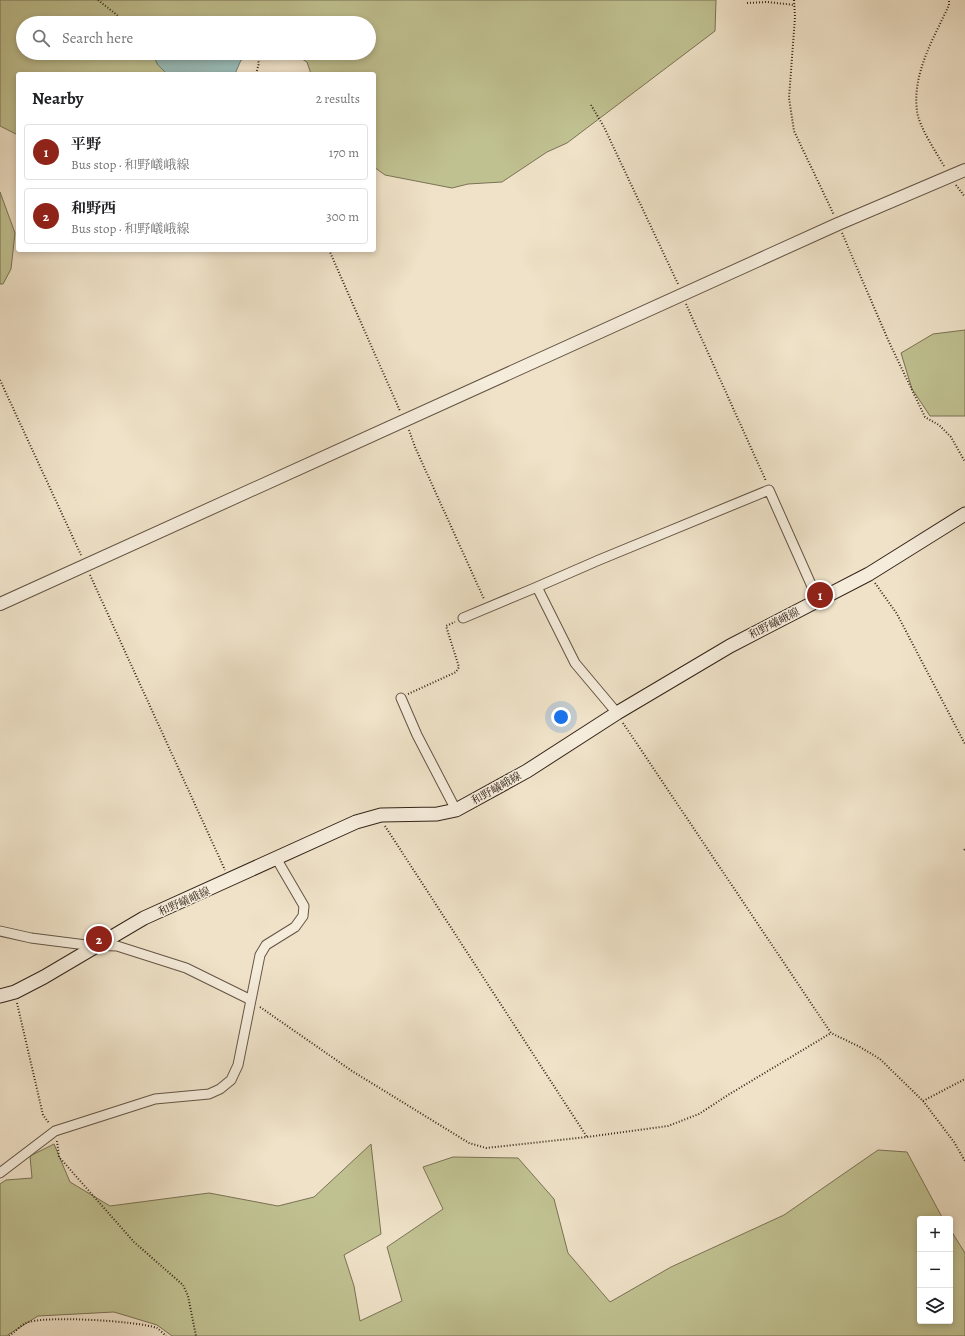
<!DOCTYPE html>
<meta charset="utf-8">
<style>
:root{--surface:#fff;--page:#f2f2f2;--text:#202124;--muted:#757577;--line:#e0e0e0;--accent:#8f2418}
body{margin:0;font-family:Alegreya,"Noto Serif JP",serif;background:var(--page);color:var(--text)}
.controls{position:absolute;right:12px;bottom:12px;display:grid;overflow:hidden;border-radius:4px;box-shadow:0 2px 6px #0003}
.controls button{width:36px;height:36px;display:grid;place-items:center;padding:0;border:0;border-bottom:1px solid var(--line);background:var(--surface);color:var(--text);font:20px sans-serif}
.you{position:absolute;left:561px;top:717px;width:14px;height:14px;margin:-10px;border:3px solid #fff;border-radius:50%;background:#1a73e8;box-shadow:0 0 0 6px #1a73e833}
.badge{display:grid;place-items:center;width:26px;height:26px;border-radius:50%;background:var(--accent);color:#fff;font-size:13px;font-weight:700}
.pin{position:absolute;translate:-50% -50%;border:2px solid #fff;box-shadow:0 1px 4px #0006}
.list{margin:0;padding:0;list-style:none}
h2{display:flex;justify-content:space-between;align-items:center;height:52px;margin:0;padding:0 16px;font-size:17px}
h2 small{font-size:13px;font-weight:400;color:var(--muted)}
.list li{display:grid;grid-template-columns:26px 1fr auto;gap:12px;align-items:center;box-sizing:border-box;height:56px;margin:0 8px 8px;padding:0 8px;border:1px solid var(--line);border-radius:4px}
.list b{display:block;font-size:15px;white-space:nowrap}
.list p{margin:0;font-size:13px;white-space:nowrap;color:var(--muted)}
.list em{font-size:13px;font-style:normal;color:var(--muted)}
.icon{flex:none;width:22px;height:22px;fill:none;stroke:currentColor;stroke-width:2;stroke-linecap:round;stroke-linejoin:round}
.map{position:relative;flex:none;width:965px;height:1336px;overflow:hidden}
.search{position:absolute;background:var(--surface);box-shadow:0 2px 6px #0003;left:16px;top:16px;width:360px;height:44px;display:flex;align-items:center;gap:10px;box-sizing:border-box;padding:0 14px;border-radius:22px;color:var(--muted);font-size:15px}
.panel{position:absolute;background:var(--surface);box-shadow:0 2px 6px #0003;left:16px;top:72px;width:360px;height:180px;border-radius:4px}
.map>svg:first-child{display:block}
</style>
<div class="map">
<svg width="965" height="1336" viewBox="0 0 965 1336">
<rect width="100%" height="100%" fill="#efe2c8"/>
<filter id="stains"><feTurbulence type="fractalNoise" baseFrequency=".005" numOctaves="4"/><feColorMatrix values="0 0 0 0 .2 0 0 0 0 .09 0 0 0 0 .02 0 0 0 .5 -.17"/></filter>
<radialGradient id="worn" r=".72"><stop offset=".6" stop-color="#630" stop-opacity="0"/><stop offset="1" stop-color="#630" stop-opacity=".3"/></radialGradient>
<path fill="#c0c191" stroke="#7a7254" d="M0 0H716L715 31 567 143 547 152 502 182 468 184 452 188 385 175 374 167V74H311L307 62 292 53H289H369V23H23V53H152L158 65 167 74H18V135L0 126Z
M237 53H268L241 60Z
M0 192 15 233 11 269 3 284H0Z
M965 330V416H930L912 389 901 353 933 334Z
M54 1144 70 1182 110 1206 209 1193 278 1206 314 1197 371 1144 381 1234 344 1255 354 1286 360 1321 402 1301 387 1247 443 1209 423 1167 453 1157 518 1158 554 1199 568 1253 610 1302 671 1267 784 1215 878 1150 907 1152 943 1219H920V1321H950V1229L965 1253V1336H172L157 1325 114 1312 38 1316 6 1336H0V1184L6 1180 32 1178 30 1156Z"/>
<path fill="#9abdba" stroke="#718079" d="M152 53H237L241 60 235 74H167L158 65Z"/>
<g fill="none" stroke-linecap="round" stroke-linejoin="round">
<g stroke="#635444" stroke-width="11">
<path id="minor" d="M537 587 599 560 769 490 818 600
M463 618 537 587 575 663 617 713
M401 698 417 735 456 810
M0 931 31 938 86 945 117 946 186 968 251 1000
M0 1173 55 1131 155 1099 209 1094 220 1089 231 1080 238 1065 260 955 266 945 295 927 303 916 304 906 276 858"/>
</g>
<g stroke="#635444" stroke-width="14">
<path id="tertiary" d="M0 604 838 224 965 170"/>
</g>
<g stroke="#342418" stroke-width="15">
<path id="secondary" d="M0 996 15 992 44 977 144 918 356 822 381 815 437 814 456 810 527 771 617 713 730 646 869 574 965 514"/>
</g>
<path stroke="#342418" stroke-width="2" stroke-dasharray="1 2" stroke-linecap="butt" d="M98 0 127 23
M794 0 795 17 789 98 794 131 834 215
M747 3 767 2 795 5
M169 23 173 21 186 23
M255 53 259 63 256 74
M591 105 604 127 678 284
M944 166C936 152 919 127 917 111 912 73 934 38 949 5V0
M956 185 965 197
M842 233 889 342 925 417 939 425 951 437 965 462
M329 250 400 411
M686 304 766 481
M0 380 81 555
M409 430 415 447 484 599
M90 575 225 870
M875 583 897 614 965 744
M408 694 456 672 459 667 446 626 455 622
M623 723 831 1033 860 1047 880 1059 923 1101 954 1142 965 1161
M385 826 587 1137
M964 850 965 849
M17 1003 43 1115 49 1123
M260 1007 352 1071 469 1143 486 1148 587 1137 668 1126 699 1114 728 1095 831 1033
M923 1101 965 1079
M57 1141 59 1157 134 1242 183 1285 188 1296 196 1336
M9 1336C15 1332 20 1326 26 1323 43 1315 138 1321 157 1328 160 1330 164 1334 166 1336"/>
<use href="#minor" stroke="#f5ecdb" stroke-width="9"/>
<use href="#tertiary" stroke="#f5ecdb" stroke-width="12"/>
<use href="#secondary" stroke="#f5ecdb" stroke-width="13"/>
</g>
<g text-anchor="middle" stroke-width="3" stroke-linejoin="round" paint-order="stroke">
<g font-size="11" fill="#342418" stroke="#f5ecdb">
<text transform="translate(774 623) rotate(-27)" y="4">和野嶬峨線</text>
<text transform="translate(496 788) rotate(-29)" y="4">和野嶬峨線</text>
<text transform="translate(184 901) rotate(-24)" y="4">和野嶬峨線</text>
</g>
</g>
<rect width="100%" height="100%" filter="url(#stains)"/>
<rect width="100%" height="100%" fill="url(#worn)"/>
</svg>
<div class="controls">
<button>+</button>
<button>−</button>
<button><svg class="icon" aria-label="layers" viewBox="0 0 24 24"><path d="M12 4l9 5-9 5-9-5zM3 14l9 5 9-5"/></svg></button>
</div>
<div class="you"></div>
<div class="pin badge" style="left:820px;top:595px">1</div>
<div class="pin badge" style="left:99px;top:939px">2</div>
<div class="search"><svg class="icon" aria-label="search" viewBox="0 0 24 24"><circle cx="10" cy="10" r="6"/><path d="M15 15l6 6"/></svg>Search here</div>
<section class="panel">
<h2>Nearby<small>2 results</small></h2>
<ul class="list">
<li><span class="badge">1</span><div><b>平野</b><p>Bus stop · 和野嶬峨線</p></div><em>170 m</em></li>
<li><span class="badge">2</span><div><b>和野西</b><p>Bus stop · 和野嶬峨線</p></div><em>300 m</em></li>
</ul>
</section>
</div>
